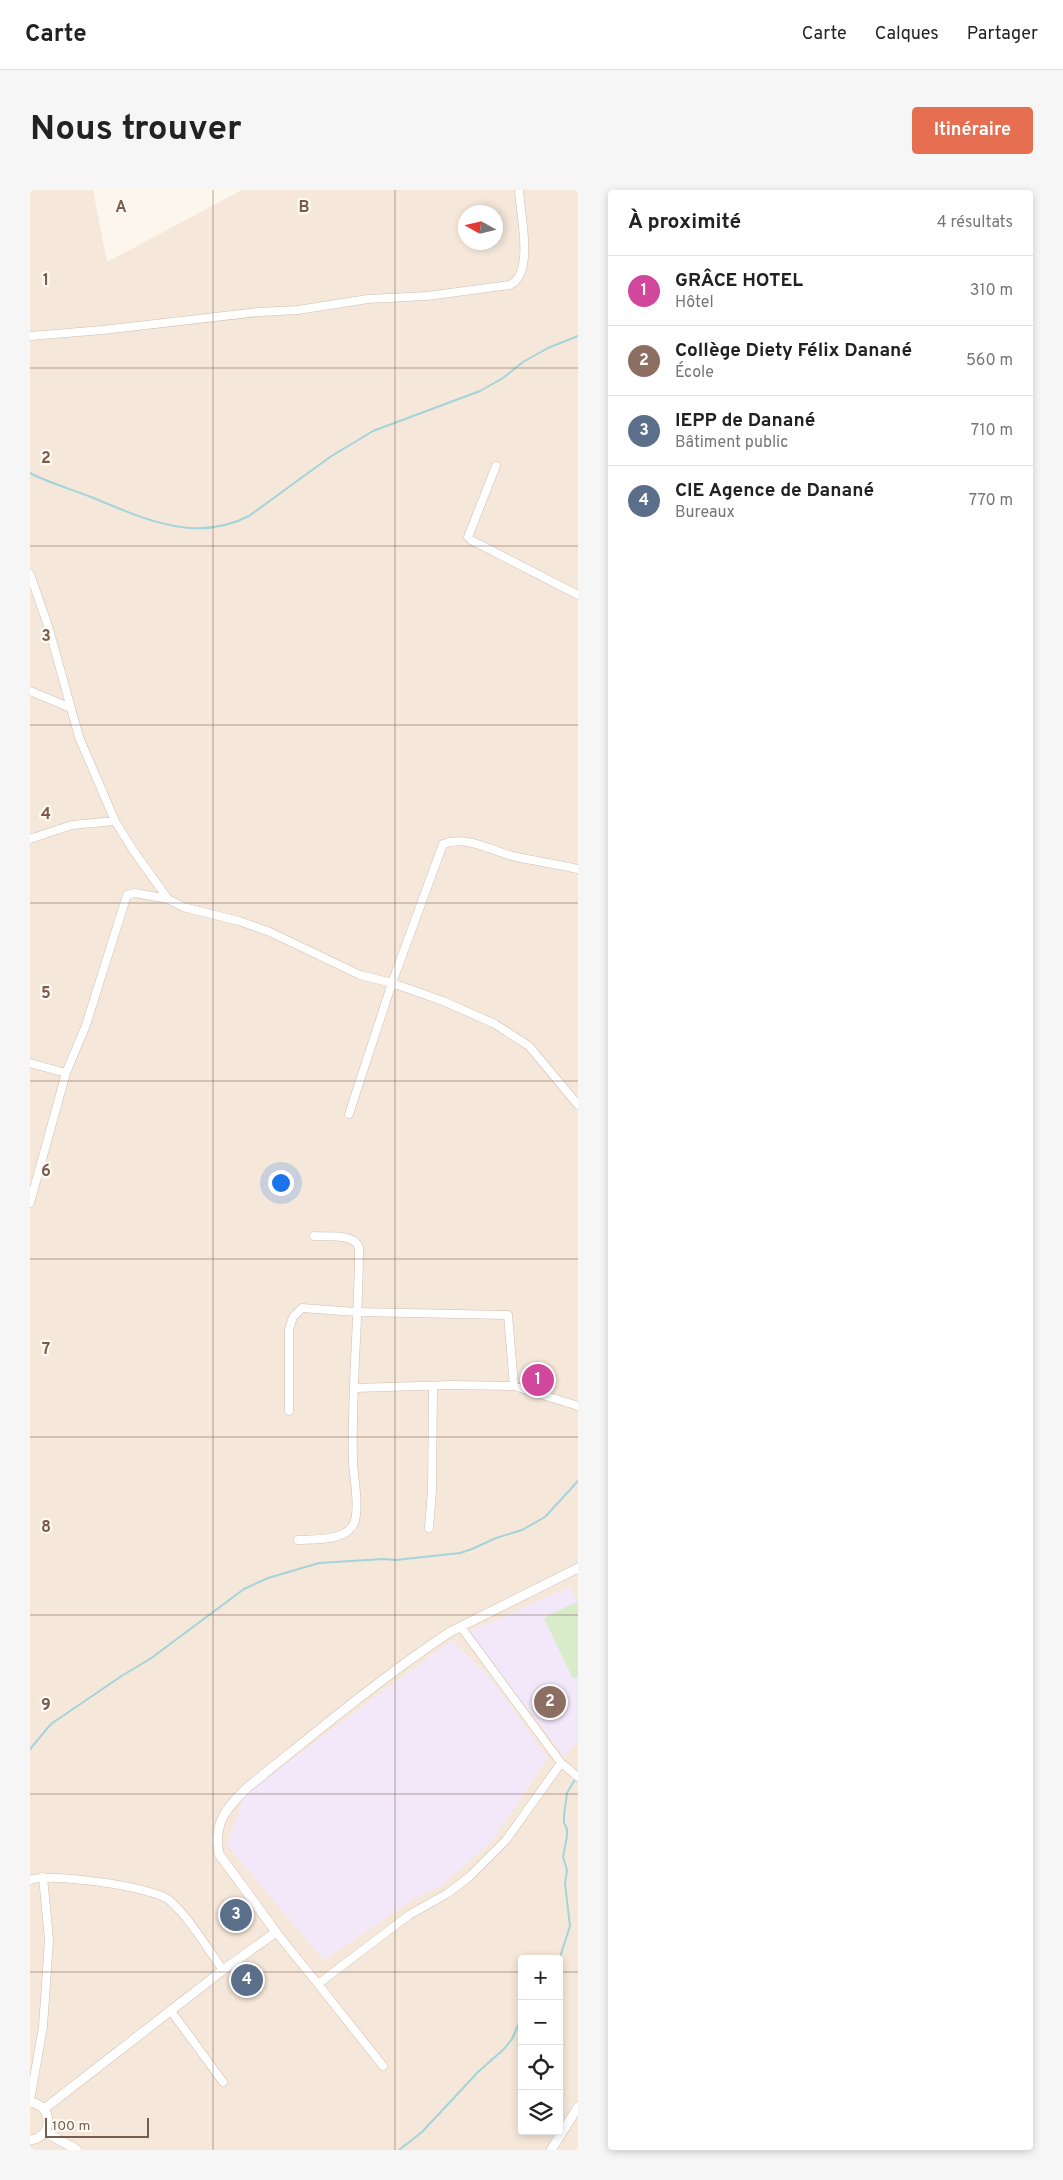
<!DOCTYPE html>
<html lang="fr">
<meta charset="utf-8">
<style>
:root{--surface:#fff;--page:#f6f6f6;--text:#222;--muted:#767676;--line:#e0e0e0;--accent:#e76f51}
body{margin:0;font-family:Overpass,sans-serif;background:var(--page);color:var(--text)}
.controls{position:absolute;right:15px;bottom:15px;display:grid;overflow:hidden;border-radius:5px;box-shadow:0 2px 8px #0003}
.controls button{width:45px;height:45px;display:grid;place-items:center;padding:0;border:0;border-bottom:1px solid var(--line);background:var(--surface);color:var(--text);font:25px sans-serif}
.compass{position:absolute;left:428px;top:15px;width:45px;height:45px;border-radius:50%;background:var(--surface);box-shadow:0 2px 8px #0003;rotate:278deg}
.scale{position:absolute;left:15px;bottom:12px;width:104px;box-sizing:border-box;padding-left:5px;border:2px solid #7a5c4d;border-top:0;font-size:14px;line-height:18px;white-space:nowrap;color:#7a5c4d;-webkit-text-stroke:4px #fffaf3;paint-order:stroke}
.you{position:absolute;left:250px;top:992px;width:18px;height:18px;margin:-12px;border:4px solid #fff;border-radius:50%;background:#1a73e8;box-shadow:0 0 0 8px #1a73e833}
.badge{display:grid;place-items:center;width:32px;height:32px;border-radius:50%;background:var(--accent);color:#fff;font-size:16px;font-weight:700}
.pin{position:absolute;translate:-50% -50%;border:2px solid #fff;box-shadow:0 1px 5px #0006}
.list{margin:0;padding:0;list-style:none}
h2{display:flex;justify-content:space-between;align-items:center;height:65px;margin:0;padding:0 20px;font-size:21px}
h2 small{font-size:16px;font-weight:400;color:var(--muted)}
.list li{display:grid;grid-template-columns:32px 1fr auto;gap:15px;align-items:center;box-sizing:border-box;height:70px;padding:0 20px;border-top:1px solid var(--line)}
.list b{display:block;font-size:19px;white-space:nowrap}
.list p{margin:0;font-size:16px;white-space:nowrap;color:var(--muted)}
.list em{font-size:16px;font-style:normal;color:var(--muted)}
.icon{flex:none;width:28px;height:28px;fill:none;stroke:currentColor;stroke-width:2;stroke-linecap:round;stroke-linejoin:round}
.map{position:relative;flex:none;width:548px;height:1960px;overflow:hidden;border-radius:5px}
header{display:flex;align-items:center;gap:30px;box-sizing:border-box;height:70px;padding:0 25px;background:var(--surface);border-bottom:1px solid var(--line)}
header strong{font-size:24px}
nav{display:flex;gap:28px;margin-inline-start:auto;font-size:18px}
.intro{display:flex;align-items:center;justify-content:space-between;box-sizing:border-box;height:120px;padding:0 30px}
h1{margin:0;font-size:35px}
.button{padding:12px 22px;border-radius:5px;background:var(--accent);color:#fff;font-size:18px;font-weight:700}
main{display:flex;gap:30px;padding:0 30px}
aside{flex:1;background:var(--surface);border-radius:5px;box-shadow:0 2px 8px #0003}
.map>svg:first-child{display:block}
</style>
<header>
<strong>Carte</strong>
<nav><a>Carte</a><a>Calques</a><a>Partager</a></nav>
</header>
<div class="intro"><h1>Nous trouver</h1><a class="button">Itinéraire</a></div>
<main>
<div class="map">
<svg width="548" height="1960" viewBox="0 0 548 1960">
<rect width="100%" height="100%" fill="#fdf6ec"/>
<path fill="#f5e8da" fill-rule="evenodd" d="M0 0H63L77 72 212 0H548V1960H0ZM436 22H466V52H436ZM492 1769H529V1941H492Z"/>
<path fill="#f3e8fa" d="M540 1397 548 1412V1552L534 1566 451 1459 441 1441Z
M422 1450 461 1489 518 1568 461 1652 411 1696 388 1706 294 1770 197 1655 215 1604Z"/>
<path fill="#d8ecc9" d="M548 1411V1487L543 1489 514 1428Z"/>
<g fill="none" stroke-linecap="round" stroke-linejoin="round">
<path stroke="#a5d3da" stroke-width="2" d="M0 283C19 293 41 299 61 307 112 328 165 354 219 326L300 267 343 241 450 201 473 188 493 172 518 158 548 146
M0 1559 21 1534 93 1485 120 1469 214 1399 238 1388 289 1373 353 1369 366 1370 430 1363 442 1359 466 1348 492 1340 515 1327 548 1291
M529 1770 540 1736 535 1694 537 1680 533 1667 537 1646V1639L534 1633V1625L537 1603 546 1588
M369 1960 392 1942 448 1882 474 1859 482 1849 492 1827"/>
<g stroke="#d1beb0" stroke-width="9">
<path id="minor" d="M0 146 73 140 229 122 268 120 338 109 397 106 480 95C505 83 490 24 489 0
M466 276 438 347 441 350 548 405
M0 384 19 439 49 547 85 631 103 660 138 709 153 717 209 731 240 742 330 785 362 793 413 811 465 834 499 856 548 915
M0 501 41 518
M0 649 42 635 85 631
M0 873 36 883
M319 924 362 793 413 654C436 645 460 660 482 666 504 671 526 674 548 679
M0 1013 36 883 56 835 97 705 105 703 138 709
M326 1198 421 1195 484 1196
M259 1221V1139L263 1127 272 1118 326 1122 478 1125 484 1196 548 1216
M399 1338 402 1300 403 1196
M268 1350C284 1349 311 1351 322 1337 331 1325 324 1288 323 1273 321 1201 329 1129 329 1057 322 1043 298 1047 284 1046
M431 1437 531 1573 548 1587
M0 1690C18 1682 124 1697 139 1710 159 1727 177 1758 193 1780
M246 1742 288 1794 379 1725 418 1703 439 1687 476 1650 531 1573
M288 1794 353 1876
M141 1821 193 1892
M0 1910 13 1837 19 1750 13 1687"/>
</g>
<g stroke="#d1beb0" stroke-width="10">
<path id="tertiary" d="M0 1912C24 1916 24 1947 0 1950
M14 1919 193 1780 246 1742 189 1664C183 1633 196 1618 218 1597 284 1544 349 1489 420 1442L548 1378
M15 1942 47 1960
M521 1960 548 1917"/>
</g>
<use href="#minor" stroke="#fff" stroke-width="8"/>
<use href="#tertiary" stroke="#fff" stroke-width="9"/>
</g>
<path fill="none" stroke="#7a5c4d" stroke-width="1" stroke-opacity="0.55" d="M183 0V1960M365 0V1960M0 178H548M0 356H548M0 535H548M0 713H548M0 891H548M0 1069H548M0 1247H548M0 1425H548M0 1604H548M0 1782H492M529 1782H548"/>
<g font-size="16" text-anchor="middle" font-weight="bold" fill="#7a5c4d" stroke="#fffaf3" stroke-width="4.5" stroke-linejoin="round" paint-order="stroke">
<text x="91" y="22">A</text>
<text x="274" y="22">B</text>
<text x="16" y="95">1</text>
<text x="16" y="273">2</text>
<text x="16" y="451">3</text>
<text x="16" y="629">4</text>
<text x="16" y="808">5</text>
<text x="16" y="986">6</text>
<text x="16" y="1164">7</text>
<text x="16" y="1342">8</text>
<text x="16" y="1520">9</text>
</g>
</svg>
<div class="controls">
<button>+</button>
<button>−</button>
<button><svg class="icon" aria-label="locate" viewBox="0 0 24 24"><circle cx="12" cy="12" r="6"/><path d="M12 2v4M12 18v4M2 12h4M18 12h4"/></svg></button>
<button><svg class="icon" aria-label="layers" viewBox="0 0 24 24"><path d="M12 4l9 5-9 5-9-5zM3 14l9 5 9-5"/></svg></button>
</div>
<svg class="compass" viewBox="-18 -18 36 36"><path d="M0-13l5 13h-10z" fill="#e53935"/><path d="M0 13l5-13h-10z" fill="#767676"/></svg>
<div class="scale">100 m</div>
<div class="you"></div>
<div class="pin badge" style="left:508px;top:1190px;background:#d1479c">1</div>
<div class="pin badge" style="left:520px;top:1512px;background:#8d6e63">2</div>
<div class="pin badge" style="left:206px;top:1725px;background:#5c6f8a">3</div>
<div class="pin badge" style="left:217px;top:1790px;background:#5c6f8a">4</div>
</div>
<aside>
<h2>À proximité<small>4 résultats</small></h2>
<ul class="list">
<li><span class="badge" style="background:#d1479c">1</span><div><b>GRÂCE HOTEL</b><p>Hôtel</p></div><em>310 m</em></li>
<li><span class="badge" style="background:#8d6e63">2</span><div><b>Collège Diety Félix Danané</b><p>École</p></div><em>560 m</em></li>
<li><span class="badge" style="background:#5c6f8a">3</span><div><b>IEPP de Danané</b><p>Bâtiment public</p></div><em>710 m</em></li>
<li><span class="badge" style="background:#5c6f8a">4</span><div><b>CIE Agence de Danané</b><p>Bureaux</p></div><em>770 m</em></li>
</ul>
</aside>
</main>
